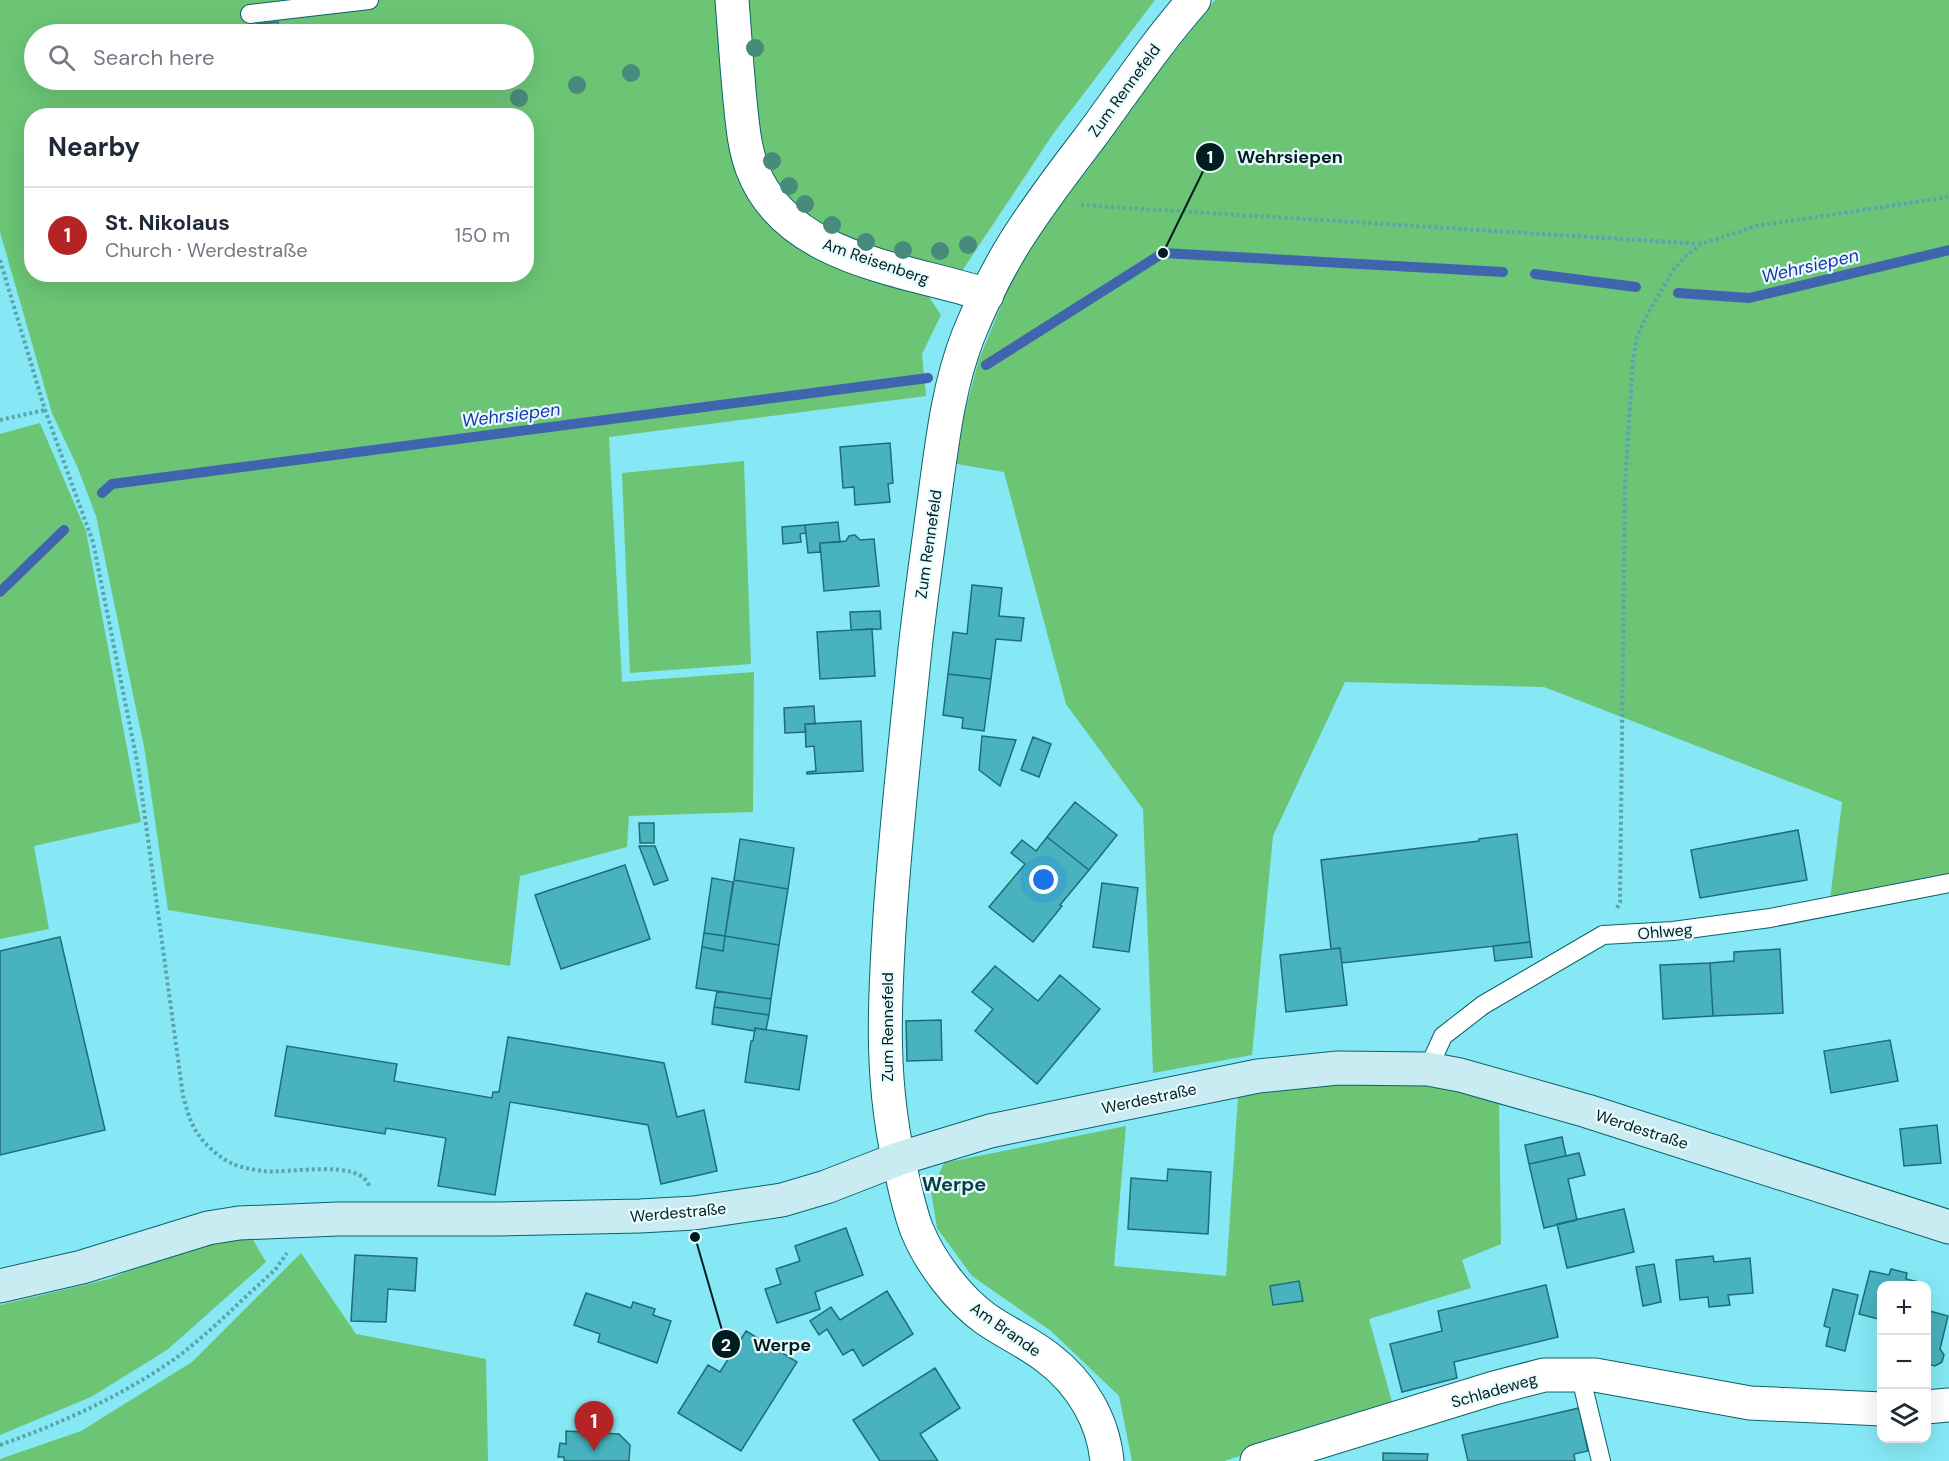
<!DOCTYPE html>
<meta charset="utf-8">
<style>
:root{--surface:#fff;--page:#f2f2f3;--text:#1f2937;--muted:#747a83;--line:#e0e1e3;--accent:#b42425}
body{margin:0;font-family:"DM Sans",sans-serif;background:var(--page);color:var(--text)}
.controls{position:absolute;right:18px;bottom:18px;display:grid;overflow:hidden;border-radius:12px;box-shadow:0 6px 24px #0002}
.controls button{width:54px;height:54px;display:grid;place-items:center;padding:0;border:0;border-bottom:2px solid var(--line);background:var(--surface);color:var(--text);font:30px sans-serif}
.you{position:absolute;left:1044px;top:880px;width:21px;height:21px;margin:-15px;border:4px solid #fff;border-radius:50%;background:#1a73e8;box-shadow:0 0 0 9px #1a73e833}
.badge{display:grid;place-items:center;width:39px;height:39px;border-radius:50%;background:var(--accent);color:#fff;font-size:20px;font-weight:700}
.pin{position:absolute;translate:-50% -50px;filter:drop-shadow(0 2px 3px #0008)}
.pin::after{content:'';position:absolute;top:32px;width:21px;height:18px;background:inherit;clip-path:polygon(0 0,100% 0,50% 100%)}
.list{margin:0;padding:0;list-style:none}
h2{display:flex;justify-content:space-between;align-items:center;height:78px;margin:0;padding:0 24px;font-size:26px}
h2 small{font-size:20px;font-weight:400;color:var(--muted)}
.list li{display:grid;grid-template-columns:39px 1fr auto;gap:18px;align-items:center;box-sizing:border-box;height:96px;padding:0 24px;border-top:2px solid var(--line)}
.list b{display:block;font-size:22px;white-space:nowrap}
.list p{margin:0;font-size:20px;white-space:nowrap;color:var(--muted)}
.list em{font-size:20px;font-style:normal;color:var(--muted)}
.icon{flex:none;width:33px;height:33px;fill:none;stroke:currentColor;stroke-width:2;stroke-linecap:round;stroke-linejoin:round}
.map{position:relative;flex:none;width:1949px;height:1461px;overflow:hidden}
.search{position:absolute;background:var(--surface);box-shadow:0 6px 24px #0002;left:24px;top:24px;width:510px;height:66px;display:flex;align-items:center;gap:15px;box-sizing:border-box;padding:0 21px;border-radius:33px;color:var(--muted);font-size:22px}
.panel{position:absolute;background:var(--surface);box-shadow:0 6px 24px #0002;left:24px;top:108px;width:510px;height:174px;border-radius:24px}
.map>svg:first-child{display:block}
</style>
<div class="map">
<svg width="1949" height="1461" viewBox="0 0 1949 1461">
<rect width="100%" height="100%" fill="#86e8f4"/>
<path fill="#6cc575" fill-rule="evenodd" d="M0 0H723L765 209 904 281 929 297 941 315 922 354 926 396 609 437 622 682 754 672 753 812 629 816 627 847 520 876 510 966 168 910 145 752 96 516 77 466 52 413 0 232ZM34 34H524V80H34ZM32 116H526V274H32Z
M744 0H1155L1053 134 962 271 847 242 802 218 773 181 755 143Z
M1215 0H1949V893L1828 916 1842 802 1544 687 1345 682 1273 836 1252 1055 1153 1073 1143 809 1066 704 1004 472 951 463 979 359 1015 272 1088 161Z
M40 423 86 531 141 822 34 846 49 929 0 939V434Z
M744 461 751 664 630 673 622 473Z
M1364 1077 1447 1087 1499 1099 1501 1244 1462 1260 1471 1288 1369 1319 1394 1409 1224 1461H1132L1119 1396 1051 1331 972 1276 937 1228 931 1191 944 1163 1126 1126 1114 1266 1226 1276 1238 1097Z
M252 1238 266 1262 167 1350 91 1397 0 1435V1305L109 1279 183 1248Z
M301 1253 356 1334 486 1359 488 1461H0V1459L81 1431 192 1362Z"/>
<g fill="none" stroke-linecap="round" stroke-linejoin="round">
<path stroke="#4065af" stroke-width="10" d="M1535 274 1636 287
M1678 293 1749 298 1949 250
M986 365 1163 253 1503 272
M102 493 112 484 928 378
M0 592 64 530"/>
</g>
<path fill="#48b2be" stroke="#1f6e77" stroke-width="1.5" d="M278 22 280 34H259L257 24Z
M257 24 259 34H212V30Z
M890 443 893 483 888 484 890 502 855 505 854 487 843 488 840 447Z
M838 522 840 542 820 543V552L808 553 805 525Z
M805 525 806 533 800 534 801 542 783 544 782 527Z
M855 535 860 540 874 539 879 586 824 591 820 543 846 541 849 536Z
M972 585 1002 588 999 616 1024 618 1021 641 996 639 991 679 948 674 953 632 967 634Z
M880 611 881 629 851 630 850 612Z
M872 629 875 676 820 679 817 632Z
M948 674 991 679 984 731 962 728 963 718 943 715Z
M814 706 815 724H805L806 732 785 733 784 708Z
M861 721 863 771 807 774V772L816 771 814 746 806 747 805 724Z
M982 736 1016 740 1000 786 979 770Z
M1033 737 1051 744 1039 777 1021 770Z
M1075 802 1117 835 1089 870 1047 837Z
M639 823H654V843H640Z
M1798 830 1807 880 1700 898 1691 850Z
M1517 834 1530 942 1342 963 1340 948 1331 949 1321 860 1479 841V839Z
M1047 837 1089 870 1060 905 1062 906 1033 942 989 907 1025 864 1011 853 1022 840 1036 851Z
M740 839 794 848 788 889 734 880Z
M639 846H655L668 880 654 885Z
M625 865 650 939 561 969 535 895Z
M712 878 733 882 725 936 704 933Z
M734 880 788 889 779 945 725 936Z
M1102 883 1138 888 1129 952 1093 947Z
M704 933 725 936 723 951 702 947Z
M725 936 779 945 771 999 696 988 702 947 723 951Z
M60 937 105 1130 0 1155V951Z
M1530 942 1532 957 1495 961 1493 946Z
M1340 948 1347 1005 1286 1012 1280 955Z
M1780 949 1783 1013 1713 1016 1710 963 1734 961V952Z
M1710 963 1713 1016 1663 1019 1660 965Z
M995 966 1038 1001 1060 975 1100 1009 1037 1084 975 1031 993 1009 972 992Z
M717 991 771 999 769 1015 714 1007Z
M714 1007 769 1015 766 1030 755 1028V1031L712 1024Z
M941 1020 942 1060 907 1061 906 1021Z
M755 1028 807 1036 799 1090 745 1082 751 1041H753Z
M508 1037 664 1063 677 1117 704 1110 717 1171 661 1184 648 1125 510 1102 495 1195 438 1186 446 1138 386 1128 385 1134 275 1116 287 1046 397 1064 394 1081 492 1098 493 1092H499Z
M1890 1040 1898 1081 1831 1093 1824 1051Z
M1937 1125 1941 1163 1904 1166 1900 1129Z
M1562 1137 1566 1156 1529 1164 1525 1145Z
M1579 1153 1585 1175 1568 1179 1577 1220 1544 1228 1529 1164Z
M1168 1169 1211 1172 1208 1234 1128 1229 1131 1178 1167 1181Z
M1624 1209 1634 1252 1567 1268 1557 1224Z
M846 1228 863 1275 815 1292 820 1309 777 1323 765 1289 781 1284 776 1269 800 1261 795 1246Z
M355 1255 417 1258 415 1291 388 1289 386 1322 351 1321Z
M1713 1256 1714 1262 1750 1258 1753 1293 1728 1295 1730 1305 1709 1307 1708 1297 1680 1300 1676 1260Z
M1654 1264 1661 1302 1643 1306 1636 1267Z
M1891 1269 1907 1273 1906 1279 1923 1283 1922 1286H1882V1320L1859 1314 1870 1271 1889 1275Z
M1299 1281 1303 1301 1273 1305 1270 1286Z
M1546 1285 1558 1337 1454 1362 1457 1378 1402 1392 1390 1344 1442 1331 1438 1311Z
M1833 1289 1858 1295 1845 1351 1826 1346 1830 1328 1824 1326Z
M887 1291 913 1334 863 1366 853 1349 843 1355 827 1329 819 1335 810 1321 831 1307 840 1320Z
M586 1293 631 1308 633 1302 655 1309 653 1315 671 1321 657 1363 598 1342 600 1334 574 1325Z
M1926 1310 1948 1316 1940 1349 1944 1355 1942 1362 1935 1366 1928 1364 1926 1361Z
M746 1331 797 1362 741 1451 678 1413 708 1365 720 1372Z
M935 1368 960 1408 920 1434 938 1461H880L853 1420Z
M1579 1408 1588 1451 1574 1454 1575 1461H1468L1462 1435Z
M566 1431 619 1434 630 1445 629 1461H564V1457H558L560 1443 566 1444Z
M1383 1453 1428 1454 1427 1461H1383Z"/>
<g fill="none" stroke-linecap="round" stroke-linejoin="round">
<g stroke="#0b626b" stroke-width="20">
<path id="service" d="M250 14 369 0
M1428 1069 1443 1036 1483 1005 1603 935 1673 931 1770 918 1949 883
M1580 1374 1601 1461"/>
</g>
<g stroke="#0b626b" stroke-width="35">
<path id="minor" d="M732 0C735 37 737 73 741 110 743 129 745 149 752 168 786 260 906 269 987 295
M1926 1407 1949 1405
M1257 1461 1494 1388 1544 1375H1595L1750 1403 1882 1409"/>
</g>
<g stroke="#0b626b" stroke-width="35">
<path id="tertiary" d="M1107 1461C1103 1420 1081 1383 1048 1358 1029 1343 1006 1333 986 1319 958 1299 930 1262 917 1230 910 1212 906 1193 902 1175 880 1086 884 1007 890 916 896 827 906 738 915 649 921 595 929 541 936 487 943 436 949 385 968 336 981 304 997 271 1015 242 1038 205 1065 170 1091 136 1125 90 1156 43 1194 0"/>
</g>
<g stroke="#0b626b" stroke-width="35">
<path id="secondary" d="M0 1286 82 1267 208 1228 239 1223 338 1219H497L640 1216 694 1213 782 1200 826 1187 898 1159 990 1131 1258 1076 1338 1068 1428 1069 1460 1075 1587 1111 1949 1227"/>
</g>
<path stroke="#59a4ad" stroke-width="4" stroke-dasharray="3 3" stroke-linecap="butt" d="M1081 205 1701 244
M0 260 45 410 93 542 138 766 183 1096C187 1109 190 1123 198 1134 205 1145 221 1159 233 1164 242 1168 255 1170 264 1171 287 1174 361 1158 369 1186
M0 420 45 410
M1617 908 1620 902 1625 483 1633 360 1637 337 1648 313 1674 269 1686 256 1701 244 1756 226 1949 197
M0 1445C62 1423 122 1396 176 1358 211 1332 242 1299 275 1270L287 1253"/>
<use href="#service" stroke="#fff" stroke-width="18"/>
<use href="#minor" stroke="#fff" stroke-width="33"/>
<use href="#tertiary" stroke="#fff" stroke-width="33"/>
<use href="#secondary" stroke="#c8ecf1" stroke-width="33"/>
</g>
<g fill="#488b7d">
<circle cx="755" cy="48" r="9"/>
<circle cx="631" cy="73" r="9"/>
<circle cx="577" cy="85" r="9"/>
<circle cx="519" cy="98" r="9"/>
<circle cx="772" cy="161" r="9"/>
<circle cx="789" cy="186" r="9"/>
<circle cx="805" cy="204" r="9"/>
<circle cx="832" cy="225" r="9"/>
<circle cx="866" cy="242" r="9"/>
<circle cx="968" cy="245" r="9"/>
<circle cx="903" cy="250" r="9"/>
<circle cx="940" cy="251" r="9"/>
</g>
<g text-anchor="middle" stroke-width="4.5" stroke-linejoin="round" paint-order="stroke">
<g font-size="16" fill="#001e22" stroke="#e9fbfd">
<text transform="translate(1124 90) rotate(-54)" y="6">Zum Rennefeld</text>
<text transform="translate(876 261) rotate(19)" y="6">Am Reisenberg</text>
<text transform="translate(928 544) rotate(-82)" y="6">Zum Rennefeld</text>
<text transform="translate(1665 931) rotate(-5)" y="6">Ohlweg</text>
<text transform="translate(887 1027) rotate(-90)" y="6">Zum Rennefeld</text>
<text transform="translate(1149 1098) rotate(-12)" y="6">Werdestraße</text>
<text transform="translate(1642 1129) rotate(18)" y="6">Werdestraße</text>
<text transform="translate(678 1212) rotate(-5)" y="6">Werdestraße</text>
<text transform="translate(1006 1329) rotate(35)" y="6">Am Brande</text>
<text transform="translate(1494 1390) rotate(-16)" y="6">Schladeweg</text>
</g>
<g font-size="18" font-style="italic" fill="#1936ae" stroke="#e9fbfd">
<text transform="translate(1810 266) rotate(-13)" y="6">Wehrsiepen</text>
<text transform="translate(511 415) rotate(-7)" y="6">Wehrsiepen</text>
</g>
<g font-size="20" font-weight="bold" fill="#054047" stroke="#e9fbfd">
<text x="954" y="1191">Werpe</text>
</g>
</g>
<path fill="none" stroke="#001e22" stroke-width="2" d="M1163 253L1210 157M695 1237L726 1344"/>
<g fill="#001e22" stroke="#e9fbfd" stroke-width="2">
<circle cx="1163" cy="253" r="6"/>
<circle cx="695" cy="1237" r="6"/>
<circle cx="1210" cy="157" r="15"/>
<circle cx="726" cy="1344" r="15"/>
</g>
<g font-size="18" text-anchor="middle" font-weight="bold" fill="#fff">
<text x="1210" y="163">1</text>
<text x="726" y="1351">2</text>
</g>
<g font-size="18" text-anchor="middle" font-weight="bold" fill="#001e22" stroke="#e9fbfd" stroke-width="4.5" stroke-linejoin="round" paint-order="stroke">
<text x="1290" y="163">Wehrsiepen</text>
<text x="782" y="1351">Werpe</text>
</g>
</svg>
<div class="controls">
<button>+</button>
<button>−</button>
<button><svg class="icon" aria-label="layers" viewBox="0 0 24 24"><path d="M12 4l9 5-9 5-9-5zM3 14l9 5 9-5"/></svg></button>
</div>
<div class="you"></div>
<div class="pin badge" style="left:594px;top:1451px">1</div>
<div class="search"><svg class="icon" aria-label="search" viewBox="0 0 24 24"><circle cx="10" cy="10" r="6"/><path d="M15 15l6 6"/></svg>Search here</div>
<section class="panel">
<h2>Nearby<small></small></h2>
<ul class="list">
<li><span class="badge">1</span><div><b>St. Nikolaus</b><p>Church · Werdestraße</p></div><em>150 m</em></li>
</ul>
</section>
</div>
